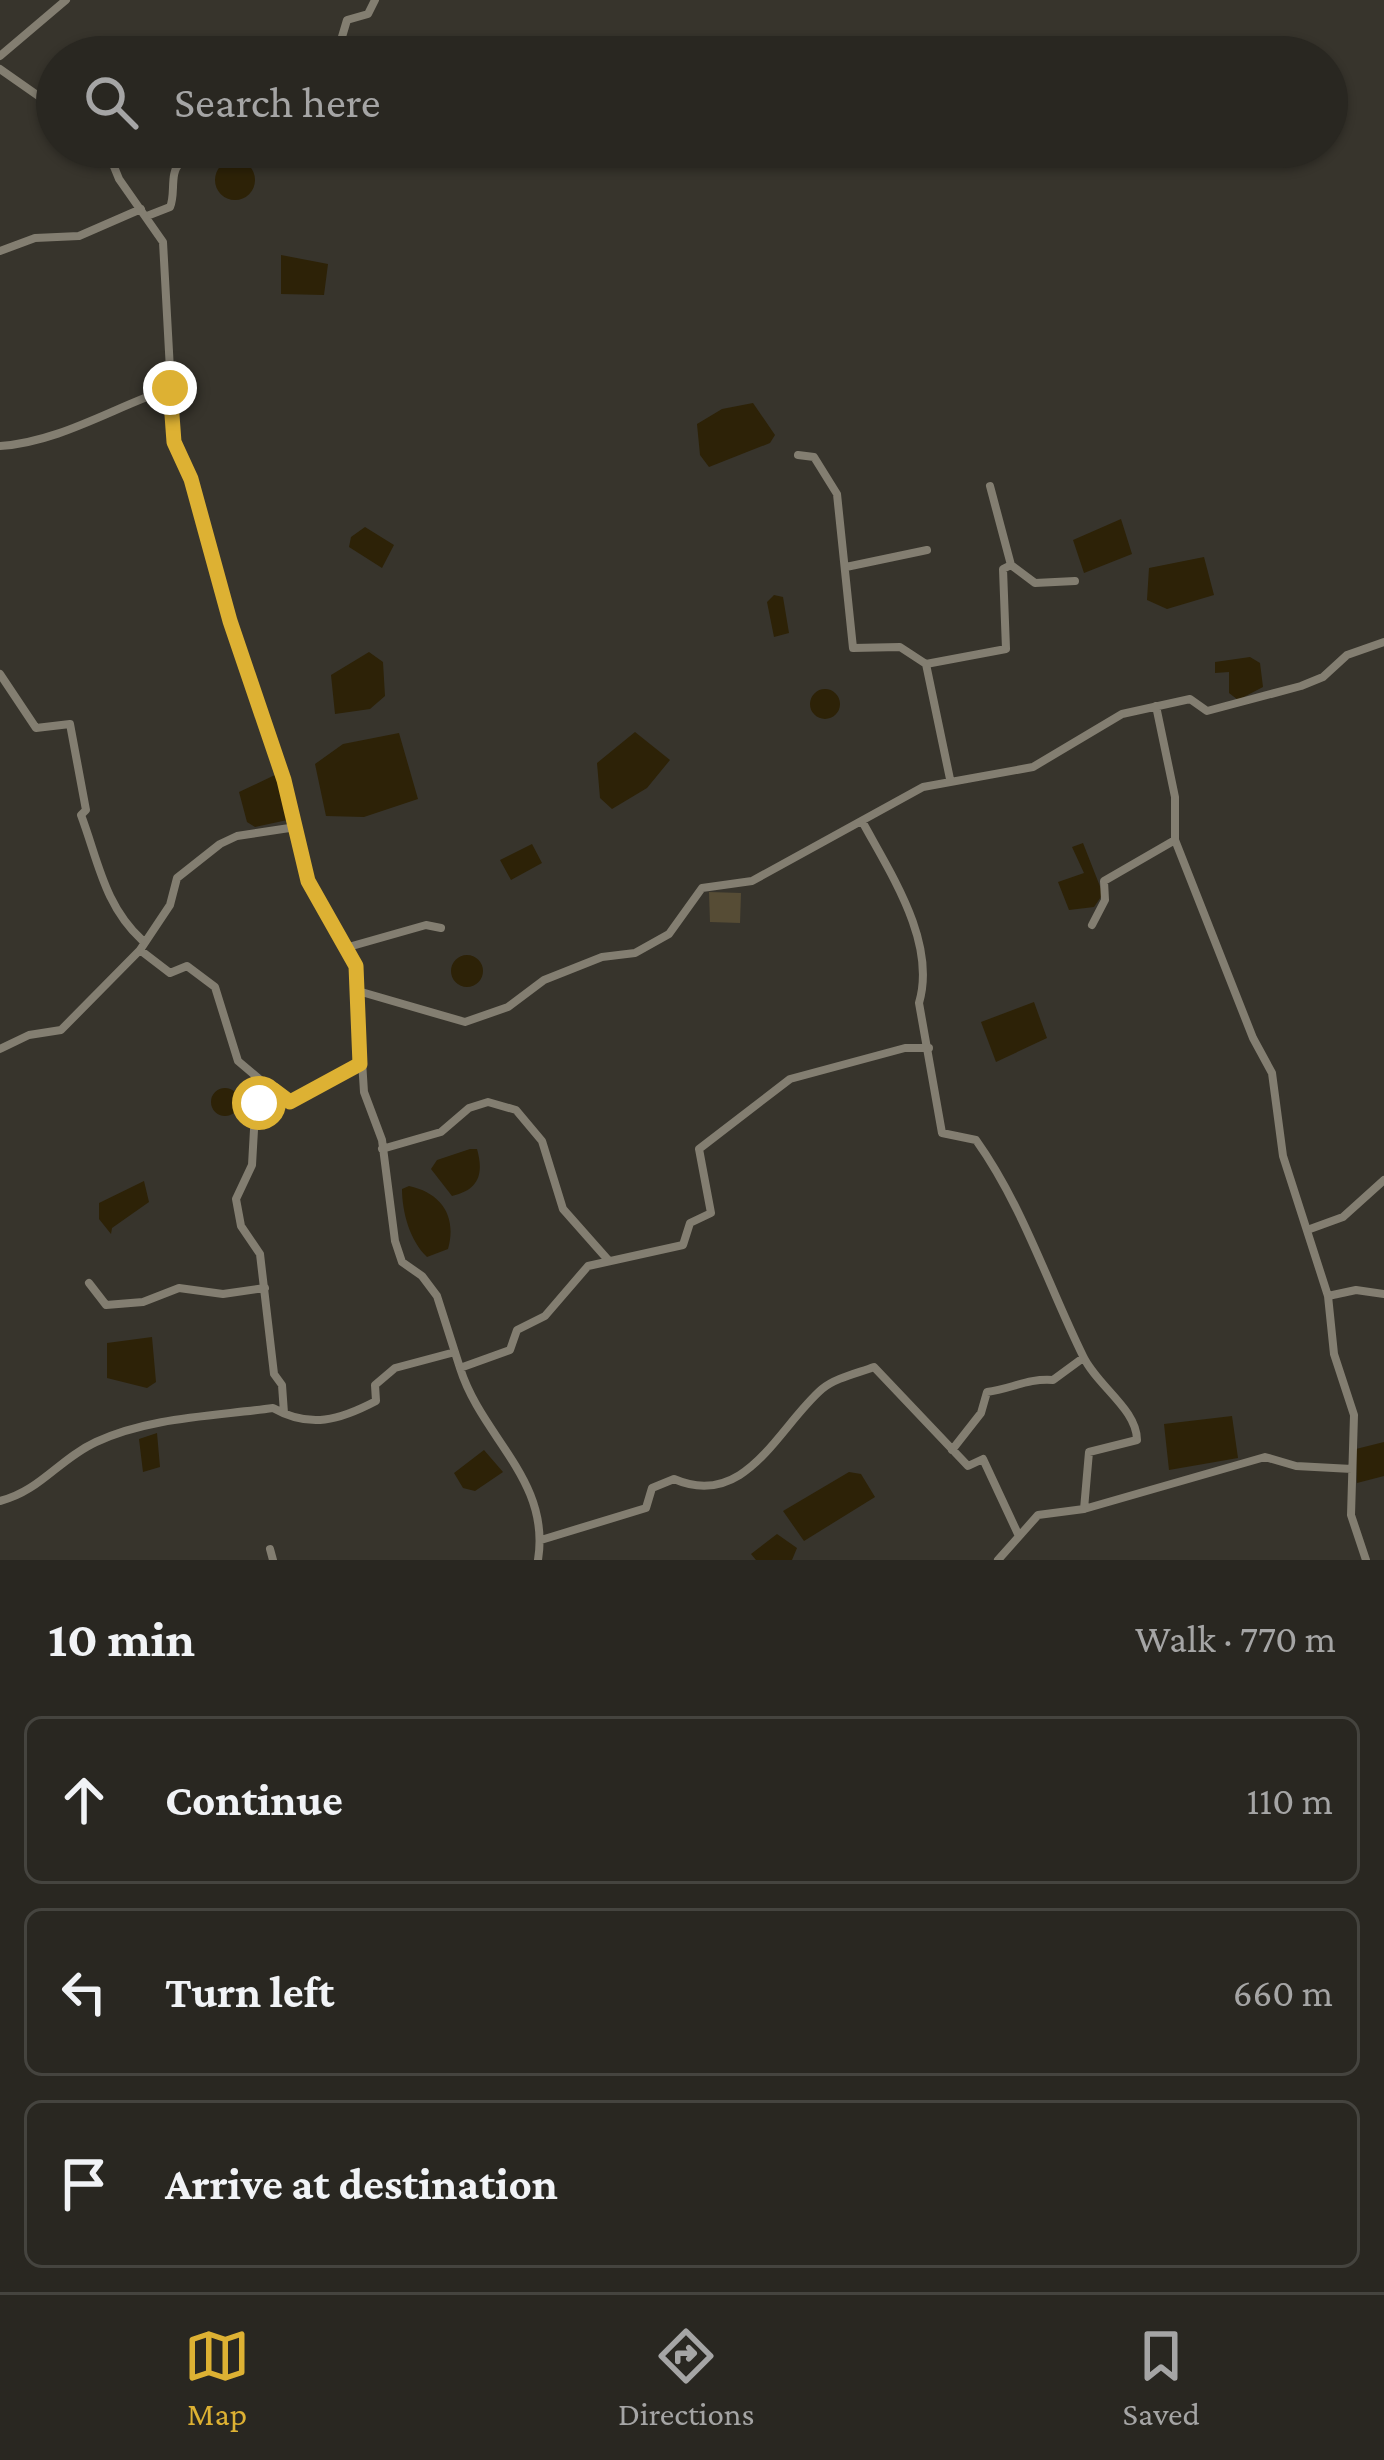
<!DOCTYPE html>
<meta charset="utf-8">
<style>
:root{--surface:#292721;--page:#312f2a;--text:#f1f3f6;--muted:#a5a5a5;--line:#45443f;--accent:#ddb133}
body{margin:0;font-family:"Crimson Pro",serif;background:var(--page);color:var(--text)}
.stop{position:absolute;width:36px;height:36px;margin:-27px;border:9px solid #ddb133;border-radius:50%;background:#fff}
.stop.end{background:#ddb133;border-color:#fff;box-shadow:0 3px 12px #0008}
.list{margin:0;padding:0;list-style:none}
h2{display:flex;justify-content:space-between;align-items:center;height:156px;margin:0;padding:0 48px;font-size:51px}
h2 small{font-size:39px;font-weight:400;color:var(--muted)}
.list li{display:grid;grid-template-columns:78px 1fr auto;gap:36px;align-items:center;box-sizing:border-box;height:168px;margin:0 24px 24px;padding:0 24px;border:3px solid var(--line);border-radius:18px}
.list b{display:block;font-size:45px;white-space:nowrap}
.list em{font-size:39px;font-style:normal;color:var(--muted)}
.icon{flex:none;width:66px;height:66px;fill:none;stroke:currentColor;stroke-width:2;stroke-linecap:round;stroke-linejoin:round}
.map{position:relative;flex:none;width:1384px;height:1560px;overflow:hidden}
.search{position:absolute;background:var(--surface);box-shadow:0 3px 9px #0004;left:36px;right:36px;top:36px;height:132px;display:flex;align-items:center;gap:30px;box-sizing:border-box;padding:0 42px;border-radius:66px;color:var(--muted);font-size:45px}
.sheet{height:732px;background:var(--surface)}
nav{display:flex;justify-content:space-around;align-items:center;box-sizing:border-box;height:168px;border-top:3px solid var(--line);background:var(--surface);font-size:33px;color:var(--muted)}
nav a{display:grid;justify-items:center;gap:6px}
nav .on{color:var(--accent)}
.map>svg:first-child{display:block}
</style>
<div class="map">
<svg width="1384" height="1560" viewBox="0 0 1384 1560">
<rect width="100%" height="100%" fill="#37342c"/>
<path fill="#564c35" d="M709 892 741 893 740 923 710 922Z"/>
<path fill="#2d2207" d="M215 180a20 20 0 1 1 40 0a20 20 0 1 1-40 0Z
M281 255 328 264 324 295 281 294Z
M753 403 775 435 770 443 709 467 700 455 697 424 722 409Z
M1121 519 1132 554 1084 573 1073 540Z
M365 527 394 545 382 568 349 547 351 537Z
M1204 557 1214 595 1167 609 1147 600 1149 568Z
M774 595 783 597 789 633 774 637 767 602Z
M369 652 383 662 385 696 370 709 335 714 331 675Z
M1250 657 1260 663 1263 687 1238 700 1229 693V672L1215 673V662Z
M810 704a15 15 0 1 1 30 0a15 15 0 1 1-30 0Z
M635 732 670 760 647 788 612 809 600 798 597 763Z
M399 733 418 799 364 817 326 816 315 764 343 744Z
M277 774 292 819 255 827 247 822 239 792Z
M1083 843 1103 894 1094 907 1069 910 1058 882 1084 873 1072 847Z
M532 844 542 863 511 880 500 860Z
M451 971a16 16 0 1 1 32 0a16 16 0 1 1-32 0Z
M1034 1002 1047 1038 996 1062 981 1022Z
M211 1102a14 14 0 1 1 28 0a14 14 0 1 1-28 0Z
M470 1149H477C484 1174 479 1190 452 1196L431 1169 437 1160Z
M144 1181 149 1202 112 1228 111 1234 99 1219V1203Z
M409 1186C442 1193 457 1217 448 1249L427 1257C410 1241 402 1212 402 1189Z
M152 1337 156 1382 147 1388 107 1378V1343Z
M1232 1416 1238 1458 1169 1470 1164 1424Z
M157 1433 160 1467 143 1472 139 1439Z
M1384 1442V1476L1357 1483 1356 1449Z
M484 1450 503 1472 475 1491 463 1488 454 1473Z
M849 1472 861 1474 875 1497 804 1541 783 1511Z
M777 1534 797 1548 792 1560H756L751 1554Z"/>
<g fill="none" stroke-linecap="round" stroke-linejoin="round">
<path stroke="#837e71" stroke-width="8" d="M0 56 66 0
M336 57 347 20 368 14 375 0
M0 69 57 109
M106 147 119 179 163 242 174 443 191 480 230 621 284 780 308 881 356 966 364 1092 382 1140 395 1241 402 1262 422 1276 437 1296 460 1368 510 1350 517 1330 545 1316 588 1266 683 1245 690 1223 711 1213 699 1149 790 1079 905 1048H929
M147 216 170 207C176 194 169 173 180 163 209 135 294 158 330 156L332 147
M0 251 35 238 79 236 141 209
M0 446C60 442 114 407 171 388
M798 455 814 457 837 494 853 648 900 647 926 664 950 779
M990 486 1011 565
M846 567 927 550
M926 664 1006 649 1003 569 1011 565 1035 583 1075 581
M0 674 36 728 70 724 86 810 81 815C98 860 104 905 142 940
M1156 706 1175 797V840L1253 1038 1272 1073 1283 1156 1328 1296 1334 1354 1354 1415 1351 1515 1366 1560
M862 821C890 873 937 942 919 1003L942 1133 976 1140C1023 1206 1048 1285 1083 1356 1097 1386 1137 1409 1137 1440L1089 1452 1084 1509
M1092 925 1105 900 1104 881 1175 840
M345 948 426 925 441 928
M140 950 170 973 187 966 215 987 238 1061 283 1099 289 1101 360 1064
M358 991 465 1022 508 1007 544 980 602 957 635 953 669 934 702 888 752 881 923 787 1033 767 1122 714 1190 699 1207 711 1301 686 1323 677 1347 655 1384 642
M0 1049 29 1035 61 1030 140 950 170 905 177 878 220 844 237 836 296 827
M274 1089 255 1112 252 1165 236 1199 241 1226 260 1254 274 1374 282 1385 284 1413
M382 1149 441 1132 469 1108 488 1102 516 1110 542 1141 563 1209 609 1261
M1310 1229 1343 1217 1384 1180
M89 1283 106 1305 143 1302 179 1288 223 1294 265 1288
M1328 1296 1356 1290 1384 1294
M460 1368C482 1438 551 1480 538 1560
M952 1450 981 1413 987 1392C1011 1389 1028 1378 1053 1380L1083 1358
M0 1501C40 1491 59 1459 96 1442 149 1417 216 1416 273 1408 310 1429 340 1420 376 1401L375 1385 395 1368 455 1352
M541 1540 646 1508 652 1488 674 1479C746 1510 778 1427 822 1389 835 1378 858 1373 874 1367L968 1466 983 1459 1018 1534
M270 1549 273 1560
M998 1560 1038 1515 1084 1509 1265 1457 1296 1466 1352 1469"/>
</g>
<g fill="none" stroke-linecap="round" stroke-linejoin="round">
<path stroke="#ddb133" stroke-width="15" d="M170 388 174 442 191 479 230 621 284 780 308 881 356 966 360 1064 290 1102 274 1090 259 1103"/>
</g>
</svg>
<div class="stop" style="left:259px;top:1103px"></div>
<div class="stop end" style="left:170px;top:388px"></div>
<div class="search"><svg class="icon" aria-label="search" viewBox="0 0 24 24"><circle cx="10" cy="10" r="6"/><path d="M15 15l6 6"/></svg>Search here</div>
</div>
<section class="sheet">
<h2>10 min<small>Walk · 770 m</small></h2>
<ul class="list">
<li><svg class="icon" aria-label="ahead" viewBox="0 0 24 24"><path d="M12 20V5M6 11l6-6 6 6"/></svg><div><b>Continue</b></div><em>110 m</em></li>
<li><svg class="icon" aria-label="left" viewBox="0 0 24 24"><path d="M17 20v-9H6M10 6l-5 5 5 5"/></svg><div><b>Turn left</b></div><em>660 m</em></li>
<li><svg class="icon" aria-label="arrive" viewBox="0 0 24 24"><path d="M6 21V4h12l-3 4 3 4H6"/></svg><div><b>Arrive at destination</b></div></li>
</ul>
</section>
<nav>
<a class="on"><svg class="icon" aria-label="map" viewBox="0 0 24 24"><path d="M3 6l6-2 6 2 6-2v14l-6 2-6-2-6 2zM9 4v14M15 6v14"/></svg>Map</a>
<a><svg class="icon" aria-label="directions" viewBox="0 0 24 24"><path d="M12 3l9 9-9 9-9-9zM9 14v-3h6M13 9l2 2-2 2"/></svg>Directions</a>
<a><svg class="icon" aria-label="saved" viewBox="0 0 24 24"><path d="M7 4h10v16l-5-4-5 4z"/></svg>Saved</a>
</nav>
